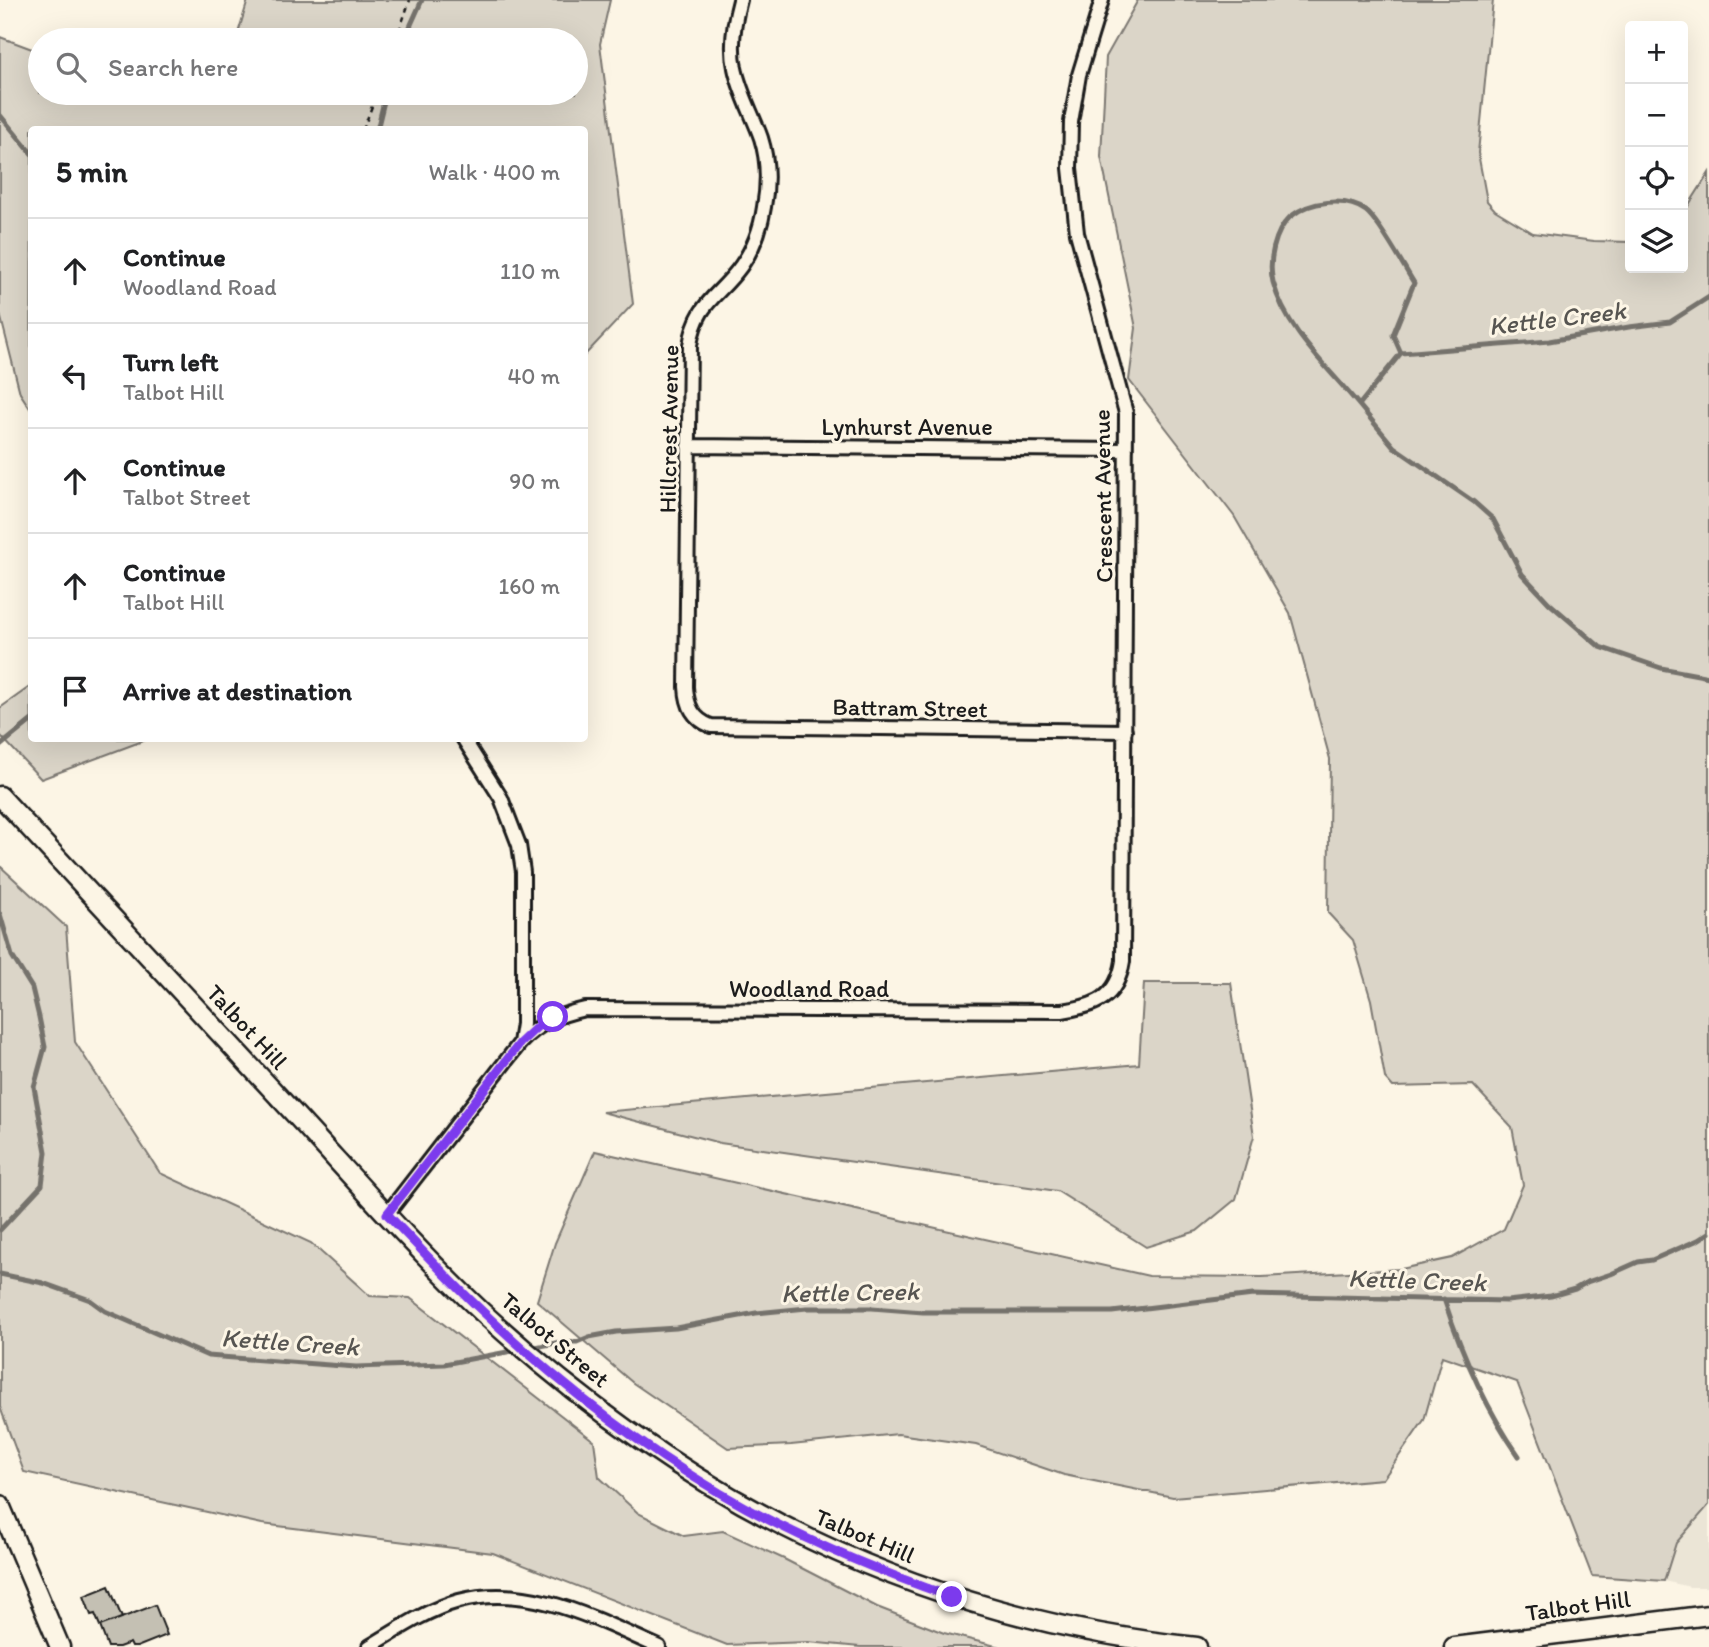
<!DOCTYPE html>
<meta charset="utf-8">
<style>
:root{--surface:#fff;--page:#f2f2f2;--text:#202124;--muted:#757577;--line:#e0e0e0}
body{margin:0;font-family:Itim,sans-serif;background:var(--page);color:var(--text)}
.controls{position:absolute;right:21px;top:21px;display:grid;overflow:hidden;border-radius:7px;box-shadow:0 7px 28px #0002}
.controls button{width:63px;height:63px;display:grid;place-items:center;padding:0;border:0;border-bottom:2px solid var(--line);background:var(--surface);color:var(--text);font:35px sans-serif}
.stop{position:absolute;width:21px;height:21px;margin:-16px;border:5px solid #7c3aed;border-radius:50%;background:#fff}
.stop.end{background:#7c3aed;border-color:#fff;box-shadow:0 2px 7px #0008}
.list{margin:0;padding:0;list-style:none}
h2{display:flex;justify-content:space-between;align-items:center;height:91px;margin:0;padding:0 28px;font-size:30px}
h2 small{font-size:23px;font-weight:400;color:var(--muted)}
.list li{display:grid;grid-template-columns:46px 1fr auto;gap:21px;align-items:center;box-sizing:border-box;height:105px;padding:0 28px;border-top:2px solid var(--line)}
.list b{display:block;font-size:26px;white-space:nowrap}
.list p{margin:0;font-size:23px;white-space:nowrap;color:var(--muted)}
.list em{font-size:23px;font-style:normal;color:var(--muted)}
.icon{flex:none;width:38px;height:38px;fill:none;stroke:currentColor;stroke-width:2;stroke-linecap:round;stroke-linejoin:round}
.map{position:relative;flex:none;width:1709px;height:1647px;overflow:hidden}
.search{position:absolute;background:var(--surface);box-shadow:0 7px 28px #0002;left:28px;top:28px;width:560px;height:77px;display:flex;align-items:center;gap:18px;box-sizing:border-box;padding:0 24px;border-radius:38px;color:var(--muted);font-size:26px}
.panel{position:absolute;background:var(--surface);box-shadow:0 7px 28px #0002;left:28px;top:126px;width:560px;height:616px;border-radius:7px}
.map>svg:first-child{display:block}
</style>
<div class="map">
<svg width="1709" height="1647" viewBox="0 0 1709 1647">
<rect width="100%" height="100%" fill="#fcf5e5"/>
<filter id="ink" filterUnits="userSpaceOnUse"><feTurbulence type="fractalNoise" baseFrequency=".0143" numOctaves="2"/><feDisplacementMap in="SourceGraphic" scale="14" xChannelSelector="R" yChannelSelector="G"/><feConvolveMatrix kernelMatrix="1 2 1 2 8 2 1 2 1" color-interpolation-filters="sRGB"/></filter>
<g filter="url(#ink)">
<path fill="#ebe5d6" d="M1709 1505V1587H1690L1664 1581 1676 1543Z"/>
<path fill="#dbd5c8" stroke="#7c7872" stroke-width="2" d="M248 0H610L600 44 633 304 585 355 584 130H32L31 410 20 393 0 314V37L40 52V93H122L138 98 152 93H576V40H236Z
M1138 0H1493L1478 153 1487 201 1495 210 1533 233 1594 241 1630 242V268H1683V211L1688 206 1709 173V1505L1676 1543 1664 1581 1592 1576 1517 1382 1442 1356 1424 1420 1383 1479 1173 1497 1064 1475 976 1445 898 1434 791 1445 728 1448 633 1383 537 1301 555 1243 595 1151 1149 1276 1262 1277 1401 1269 1452 1258 1504 1229 1523 1185 1512 1127 1473 1085 1393 1087 1385 1078 1371 1000 1353 940 1328 913 1330 759 1290 613 1234 516 1129 380 1136 328 1101 157 1106 57Z
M31 686 32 738 148 739 41 779 0 735V708Z
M0 866 66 927 75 1042 160 1173 311 1243 370 1296 410 1298 594 1441 599 1477 638 1513 684 1536 723 1531 784 1559 877 1607 944 1633 1000 1647H860L808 1642 727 1645 493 1553 262 1524 24 1472 0 1407Z
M1144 983H1231L1254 1136 1236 1199 1197 1231 1146 1247 1057 1191 720 1143 602 1112 1139 1064Z"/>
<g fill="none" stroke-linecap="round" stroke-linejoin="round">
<path stroke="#75726c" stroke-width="5" d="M404 40 422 0
M0 115 32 154
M377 130 386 93
M1709 297 1670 322 1629 327 1549 341 1401 353 1359 405 1394 447 1474 502 1493 519 1522 574 1549 603 1600 647 1661 668 1709 677
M1359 405C1328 367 1286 331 1273 282 1268 262 1274 232 1290 217 1309 201 1346 196 1366 211 1379 221 1404 267 1414 283L1393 335 1401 353
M0 746 32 720
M0 914 12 956 32 988 39 1017 45 1047 34 1087 46 1152 42 1185 0 1230
M0 1274 43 1283 90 1300 105 1311 208 1356 356 1367 444 1364 518 1350
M1444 1299C1462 1354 1486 1409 1519 1456
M531 1348 560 1342H577L589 1337 616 1332 676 1328 756 1313 807 1308H872L923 1312H1112L1253 1295 1507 1301 1551 1296 1575 1289 1587 1282 1611 1274 1638 1262 1652 1260 1698 1240 1709 1233"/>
</g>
<path fill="#c4c0b3" stroke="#1c1c1c" stroke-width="2" d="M109 1586 122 1618 100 1626 95 1614 91 1615 84 1596Z
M155 1605 167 1635 137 1647H132L130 1643 119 1647H108L100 1626Z"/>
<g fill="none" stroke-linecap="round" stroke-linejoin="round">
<g stroke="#1c1c1c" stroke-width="18">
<path id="minor" d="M740 0C734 22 730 45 735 68 740 93 753 115 761 138 768 160 768 185 764 207 761 228 753 249 741 266 718 298 697 301 690 345L686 687C687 706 693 719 711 726L1125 731
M688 446 1126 450
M463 738 501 798 519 845 523 872V1024L520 1043
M387 1214 520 1043C539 1023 558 1015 585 1009L1062 1011C1095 1006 1117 999 1123 961L1126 413 1077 233 1070 168 1071 122 1079 75 1102 0
M369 1647C397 1630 426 1610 459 1601 529 1582 597 1620 659 1647"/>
</g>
<g stroke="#1c1c1c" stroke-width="23">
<path id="secondary" d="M0 796C96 900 193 1004 289 1108 352 1176 414 1248 482 1312 689 1502 916 1618 1197 1647
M0 1505 60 1647
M1454 1647 1709 1615"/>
</g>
<path stroke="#1c1c1c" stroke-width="2.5" stroke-dasharray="5 5" stroke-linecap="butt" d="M396 40 410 0
M363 130 377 93"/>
<use href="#minor" stroke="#fcf5e5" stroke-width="12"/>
<use href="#secondary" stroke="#fcf5e5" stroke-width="18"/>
</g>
</g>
<g fill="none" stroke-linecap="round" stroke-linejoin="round" filter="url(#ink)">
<path stroke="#7c3aed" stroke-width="9" d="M553 1017 538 1026 520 1043 387 1214C418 1246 448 1279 480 1309 552 1378 634 1442 720 1493 793 1536 872 1569 952 1597"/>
</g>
<g text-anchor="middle" stroke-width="6" stroke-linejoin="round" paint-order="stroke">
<g font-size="24" fill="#1c1c1c" stroke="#fcf5e5">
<text x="907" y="435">Lynhurst Avenue</text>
<text transform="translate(669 429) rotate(-89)" y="8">Hillcrest Avenue</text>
<text transform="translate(1103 496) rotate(-91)" y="8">Crescent Avenue</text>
<text transform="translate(910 708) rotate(1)" y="8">Battram Street</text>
<text x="809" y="997">Woodland Road</text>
<text transform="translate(247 1027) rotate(47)" y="8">Talbot Hill</text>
<text transform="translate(555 1340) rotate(40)" y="8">Talbot Street</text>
<text transform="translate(865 1536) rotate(23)" y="8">Talbot Hill</text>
<text transform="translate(1578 1606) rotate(-8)" y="8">Talbot Hill</text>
</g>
<g font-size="26" font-style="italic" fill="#575551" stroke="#fcf5e5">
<text transform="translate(1557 318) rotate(-7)" y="9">Kettle Creek</text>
<text transform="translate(1417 1280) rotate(2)" y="9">Kettle Creek</text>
<text transform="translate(850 1292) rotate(-1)" y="9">Kettle Creek</text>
<text transform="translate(290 1342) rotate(4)" y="9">Kettle Creek</text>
</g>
</g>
</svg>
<div class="controls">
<button>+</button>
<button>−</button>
<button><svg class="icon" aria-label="locate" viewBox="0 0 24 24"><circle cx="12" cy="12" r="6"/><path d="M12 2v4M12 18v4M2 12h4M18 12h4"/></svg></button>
<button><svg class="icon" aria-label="layers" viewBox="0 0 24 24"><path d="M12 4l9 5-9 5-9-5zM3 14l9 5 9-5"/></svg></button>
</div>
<div class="stop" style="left:553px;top:1017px"></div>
<div class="stop end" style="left:952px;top:1597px"></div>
<div class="search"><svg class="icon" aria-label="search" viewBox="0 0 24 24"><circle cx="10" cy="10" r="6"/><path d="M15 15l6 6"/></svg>Search here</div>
<section class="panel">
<h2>5 min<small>Walk · 400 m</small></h2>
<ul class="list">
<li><svg class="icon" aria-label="ahead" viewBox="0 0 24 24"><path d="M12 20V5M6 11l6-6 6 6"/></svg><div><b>Continue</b><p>Woodland Road</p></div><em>110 m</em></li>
<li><svg class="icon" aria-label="left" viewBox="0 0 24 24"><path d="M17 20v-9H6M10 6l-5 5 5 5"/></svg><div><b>Turn left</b><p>Talbot Hill</p></div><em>40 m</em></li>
<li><svg class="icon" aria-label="ahead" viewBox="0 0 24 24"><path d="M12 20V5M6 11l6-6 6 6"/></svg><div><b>Continue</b><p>Talbot Street</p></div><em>90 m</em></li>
<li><svg class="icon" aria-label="ahead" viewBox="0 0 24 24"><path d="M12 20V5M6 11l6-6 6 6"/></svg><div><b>Continue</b><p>Talbot Hill</p></div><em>160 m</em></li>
<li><svg class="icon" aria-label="arrive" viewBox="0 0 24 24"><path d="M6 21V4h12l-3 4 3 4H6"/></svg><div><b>Arrive at destination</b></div></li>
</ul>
</section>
</div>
